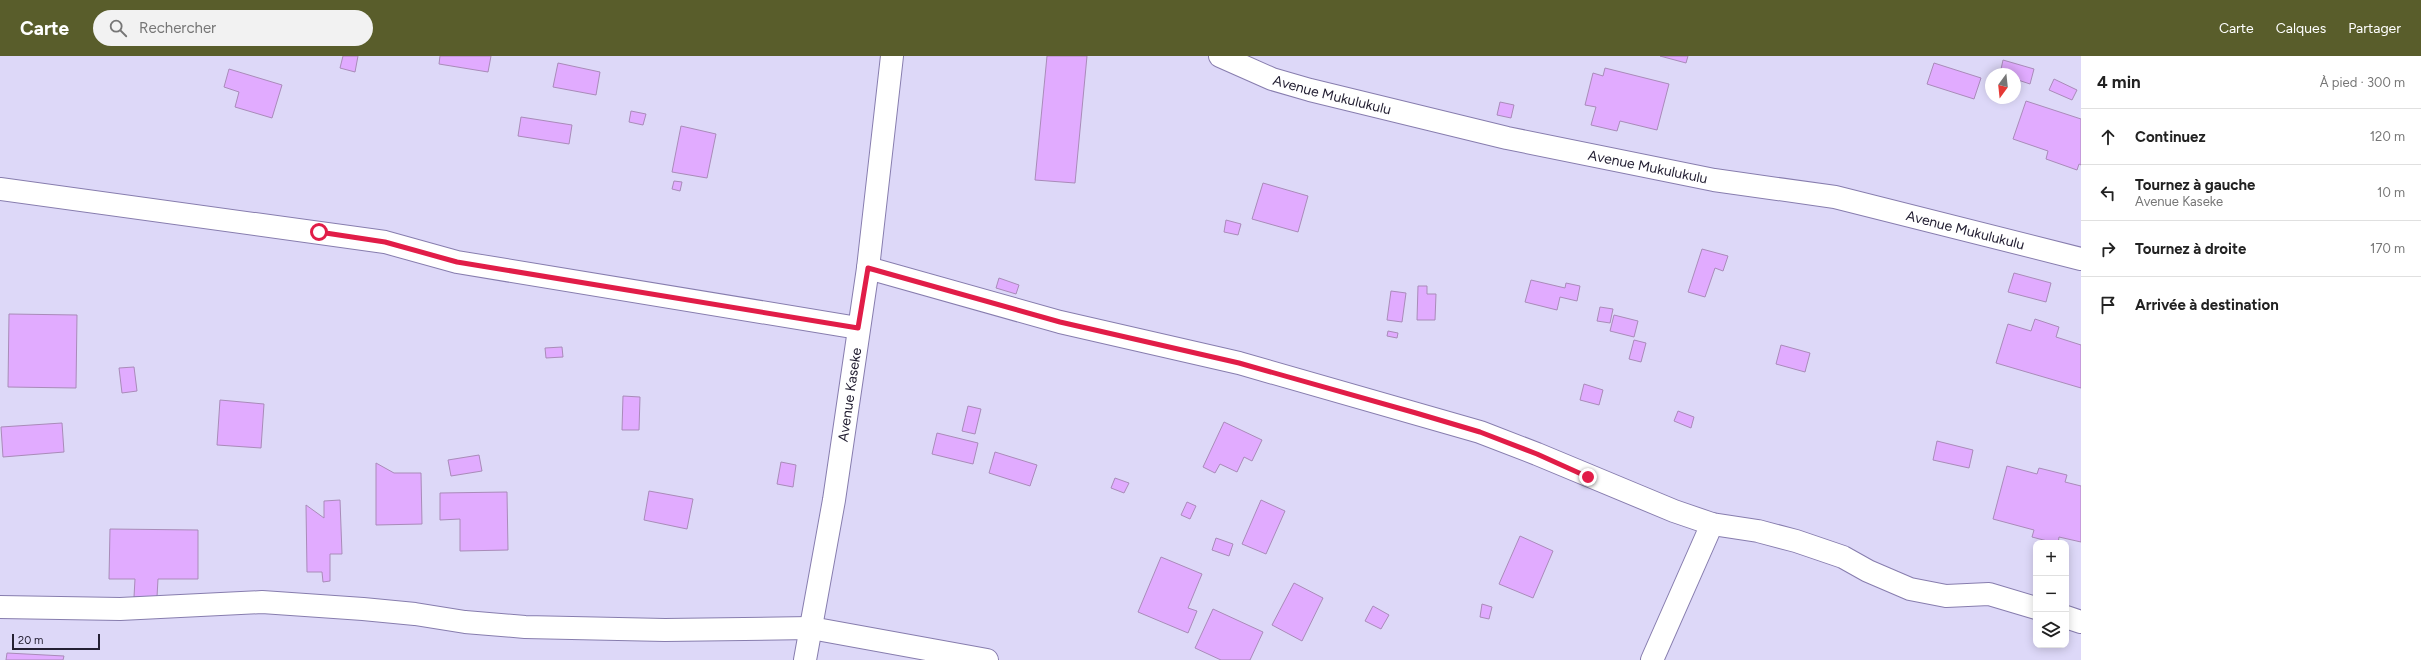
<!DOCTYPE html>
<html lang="fr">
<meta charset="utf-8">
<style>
:root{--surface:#fff;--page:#f2f2f2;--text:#222;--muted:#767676;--line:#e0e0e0;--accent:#595d2b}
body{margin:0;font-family:Figtree,sans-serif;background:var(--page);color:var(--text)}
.controls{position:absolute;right:12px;bottom:12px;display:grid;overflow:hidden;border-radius:8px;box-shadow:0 2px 10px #0003}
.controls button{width:36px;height:36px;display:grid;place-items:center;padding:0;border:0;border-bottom:1px solid var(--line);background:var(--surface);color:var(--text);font:20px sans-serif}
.compass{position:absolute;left:1985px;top:12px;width:36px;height:36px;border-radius:50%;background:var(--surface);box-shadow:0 2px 10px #0003;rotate:195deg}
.scale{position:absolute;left:12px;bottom:10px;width:88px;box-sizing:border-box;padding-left:4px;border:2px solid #242033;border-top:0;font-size:11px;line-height:14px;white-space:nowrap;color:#242033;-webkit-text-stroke:3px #ddd8f8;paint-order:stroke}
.stop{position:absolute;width:12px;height:12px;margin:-9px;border:3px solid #e11d48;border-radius:50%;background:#fff}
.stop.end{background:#e11d48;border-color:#fff;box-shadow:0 1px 4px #0008}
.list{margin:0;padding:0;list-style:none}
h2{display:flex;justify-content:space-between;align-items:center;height:52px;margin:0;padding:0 16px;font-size:17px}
h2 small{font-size:13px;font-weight:400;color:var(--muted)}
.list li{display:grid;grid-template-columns:26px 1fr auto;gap:12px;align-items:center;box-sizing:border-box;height:56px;padding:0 16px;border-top:1px solid var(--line)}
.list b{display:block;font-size:15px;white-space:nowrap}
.list p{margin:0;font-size:13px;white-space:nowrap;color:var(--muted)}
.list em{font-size:13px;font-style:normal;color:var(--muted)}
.icon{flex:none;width:22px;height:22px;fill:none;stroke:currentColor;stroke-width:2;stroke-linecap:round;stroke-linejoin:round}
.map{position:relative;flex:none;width:2081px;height:604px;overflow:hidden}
header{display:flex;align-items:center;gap:24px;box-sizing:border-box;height:56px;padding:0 20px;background:var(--accent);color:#fff}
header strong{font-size:19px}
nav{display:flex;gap:22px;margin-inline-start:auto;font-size:14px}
.search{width:280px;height:36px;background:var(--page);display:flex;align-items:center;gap:10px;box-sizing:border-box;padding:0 14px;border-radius:22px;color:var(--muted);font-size:15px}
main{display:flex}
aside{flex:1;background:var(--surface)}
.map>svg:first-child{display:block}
</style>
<header>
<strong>Carte</strong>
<div class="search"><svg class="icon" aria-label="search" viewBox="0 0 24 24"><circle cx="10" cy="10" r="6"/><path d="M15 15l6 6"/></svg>Rechercher</div>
<nav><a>Carte</a><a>Calques</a><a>Partager</a></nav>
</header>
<main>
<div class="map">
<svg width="2081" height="604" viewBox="0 0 2081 604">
<rect width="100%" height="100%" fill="#ddd8f8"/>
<path fill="#e1abff" stroke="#a98bb9" d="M343 0H358L355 16 340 12Z
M440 0H491L488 16 439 8Z
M1047 0H1087L1075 127 1035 124Z
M1660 0H1688L1686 7Z
M2003 4 2034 13 2030 28 2015 23V18H2000Z
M558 7 600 16 596 39 553 31Z
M1934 7 1981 22 1974 43 1927 28Z
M1605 12 1669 28 1657 74 1620 65 1617 75 1591 69 1596 51 1585 49 1593 17 1603 20Z
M229 13 282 29 272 62 235 51 239 36 224 31Z
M2054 23 2077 34 2072 44 2049 34Z
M2026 45 2081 63V109L2079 108 2077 114 2046 103 2048 95 2013 83Z
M1500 46 1514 49 1511 62 1497 59Z
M631 55 646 58 643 69 629 66Z
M521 61 572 69 569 88 518 80Z
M681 70 716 78 707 122 672 116Z
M674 125 682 126 680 135 672 133Z
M1263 127 1308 140 1298 176 1252 163Z
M1226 164 1241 168 1238 179 1224 176Z
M1702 193 1728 200 1723 215 1715 212 1705 241 1688 236Z
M2014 217 2051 227 2046 246 2008 236Z
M999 222 1019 229 1016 238 996 232Z
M1531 224 1565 232 1566 227 1580 230 1577 245 1560 241 1557 254 1525 246Z
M1418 230H1427V238H1436L1435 264H1417Z
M1391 235 1406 237 1402 266 1387 264Z
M1600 251 1613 253 1610 267 1597 265Z
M9 258 77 259 76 332 8 331Z
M1614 259 1638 265 1634 281 1610 275Z
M2035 263 2059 271 2056 281 2081 289V332L1996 307 2008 268 2031 275Z
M1388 275 1398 277 1397 282 1387 280Z
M1634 284 1646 287 1641 306 1629 303Z
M1781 289 1810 297 1805 316 1776 308Z
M562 291 563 301 546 302 545 292Z
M134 311 137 335 122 337 119 312Z
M1584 328 1603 334 1599 349 1580 344Z
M623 340 640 341 639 374H622Z
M220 344 264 348 261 392 217 389Z
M968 350 981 353 975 378 962 375Z
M1678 355 1694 361 1691 372 1674 365Z
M1224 366 1262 384 1252 405 1244 401 1237 416 1220 408 1215 417 1203 411Z
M62 367 64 396 3 401 1 371Z
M937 377 978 387 973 408 932 398Z
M1937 385 1973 394 1969 412 1933 404Z
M995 396 1037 409 1030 430 989 417Z
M479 399 482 415 451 420 448 404Z
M781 406 796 409 793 431 777 428Z
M376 407 394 417H421L422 468 376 469Z
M2007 410 2037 418 2039 412 2067 419 2065 426 2081 430V486L2059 481 2058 487H2055L2032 481 2034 474 1993 463Z
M1115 422 1129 427 1124 437 1111 432Z
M649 435 693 443 687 473 644 464Z
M507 436 508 494 460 495V463L440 464V437Z
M340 444 342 498H330V525L323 526 322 516H307L306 449 324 462V445Z
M1261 444 1285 455 1266 498 1242 488Z
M1187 446 1196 450 1190 463 1181 459Z
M110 473 198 474V523H158L157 541H134L135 523H109Z
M1520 480 1553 495 1533 542 1499 528Z
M1216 482 1233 488 1229 500 1212 494Z
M1161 501 1202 518 1188 552 1197 555 1188 577 1138 556Z
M1294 527 1323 542 1302 585 1272 569Z
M1482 548 1492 551 1489 563 1480 561Z
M1373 550 1389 559 1381 573 1365 565Z
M1213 553 1263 576 1250 604H1221L1195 592Z
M7 597 64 600 63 604H6Z"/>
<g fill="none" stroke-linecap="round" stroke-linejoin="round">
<g stroke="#877dae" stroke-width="24">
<g id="minor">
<path id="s1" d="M1220 0 1272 23 1310 34 1507 82 1714 124 1835 141 2081 203"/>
<path d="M0 133 385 186 457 206 858 272"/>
<path d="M868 212 1060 266 1239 307 1480 376 1537 398 1674 455 1712 468 1758 475 1796 485 1843 501 1868 515 1910 533 1946 540 1989 538 2036 552"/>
<path d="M0 551 120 553 262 546 363 553 415 558 465 566 525 571 665 574 811 572 987 604"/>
<path d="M2066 561 2081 566"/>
<path id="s2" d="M805 604 834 444 868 212 892 0"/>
<path d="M1652 604 1712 468"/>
</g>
</g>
<use href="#minor" stroke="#fff" stroke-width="22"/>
</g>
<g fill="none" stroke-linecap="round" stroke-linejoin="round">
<path stroke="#e11d48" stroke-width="5" d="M319 176 385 186 457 206 858 272 868 212 1060 266 1239 307 1416 357 1480 376 1537 398 1588 421"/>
</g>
<g text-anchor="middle" stroke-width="4" stroke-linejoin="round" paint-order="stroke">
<g font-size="14" fill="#242033" stroke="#ddd8f8">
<text dy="5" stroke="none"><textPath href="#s1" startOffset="119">Avenue Mukulukulu</textPath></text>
<text dy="5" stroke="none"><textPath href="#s1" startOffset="443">Avenue Mukulukulu</textPath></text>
<text dy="5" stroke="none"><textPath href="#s1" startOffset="767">Avenue Mukulukulu</textPath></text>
<text dy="5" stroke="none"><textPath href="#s2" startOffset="269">Avenue Kaseke</textPath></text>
</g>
</g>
</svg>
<div class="controls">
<button>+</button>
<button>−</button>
<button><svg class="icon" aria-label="layers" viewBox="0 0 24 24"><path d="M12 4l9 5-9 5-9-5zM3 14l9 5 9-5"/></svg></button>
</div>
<svg class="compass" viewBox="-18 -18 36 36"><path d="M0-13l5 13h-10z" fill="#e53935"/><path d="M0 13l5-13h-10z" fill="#767676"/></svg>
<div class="scale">20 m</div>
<div class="stop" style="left:319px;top:176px"></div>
<div class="stop end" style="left:1588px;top:421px"></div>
</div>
<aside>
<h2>4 min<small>À pied · 300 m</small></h2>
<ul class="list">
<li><svg class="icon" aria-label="ahead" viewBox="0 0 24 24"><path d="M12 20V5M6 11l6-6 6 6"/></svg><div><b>Continuez</b></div><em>120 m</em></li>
<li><svg class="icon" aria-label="left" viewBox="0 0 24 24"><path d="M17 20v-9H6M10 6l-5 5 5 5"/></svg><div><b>Tournez à gauche</b><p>Avenue Kaseke</p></div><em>10 m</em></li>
<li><svg class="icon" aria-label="right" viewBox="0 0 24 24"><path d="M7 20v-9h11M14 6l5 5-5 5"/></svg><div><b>Tournez à droite</b></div><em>170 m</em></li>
<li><svg class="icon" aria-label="arrive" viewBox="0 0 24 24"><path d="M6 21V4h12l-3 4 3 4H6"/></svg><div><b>Arrivée à destination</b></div></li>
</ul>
</aside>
</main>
